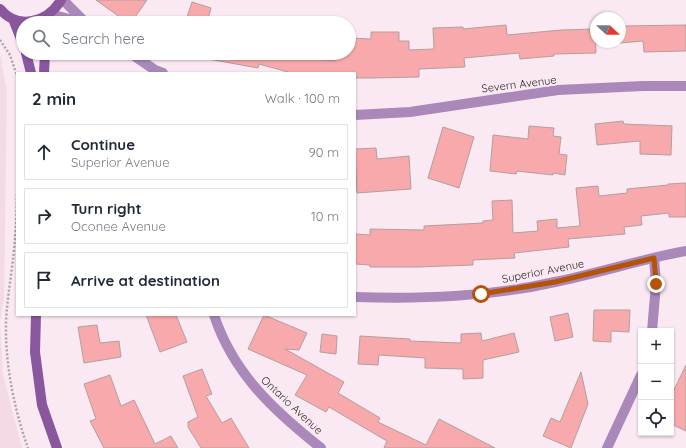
<!DOCTYPE html>
<meta charset="utf-8">
<style>
:root{--surface:#fff;--page:#f6f6f7;--text:#1f2937;--muted:#747a83;--line:#e0e1e3}
body{margin:0;font-family:Quicksand,sans-serif;background:var(--page);color:var(--text)}
.controls{position:absolute;right:12px;bottom:12px;display:grid;overflow:hidden;border-radius:0px;box-shadow:0 1px 3px #0004}
.controls button{width:36px;height:36px;display:grid;place-items:center;padding:0;border:0;border-bottom:1px solid var(--line);background:var(--surface);color:var(--text);font:20px sans-serif}
.compass{position:absolute;left:590px;top:12px;width:36px;height:36px;border-radius:50%;background:var(--surface);box-shadow:0 1px 3px #0004;rotate:112deg}
.stop{position:absolute;width:12px;height:12px;margin:-9px;border:3px solid #b45309;border-radius:50%;background:#fff}
.stop.end{background:#b45309;border-color:#fff;box-shadow:0 1px 4px #0008}
.list{margin:0;padding:0;list-style:none}
h2{display:flex;justify-content:space-between;align-items:center;height:52px;margin:0;padding:0 16px;font-size:17px}
h2 small{font-size:13px;font-weight:400;color:var(--muted)}
.list li{display:grid;grid-template-columns:26px 1fr auto;gap:12px;align-items:center;box-sizing:border-box;height:56px;margin:0 8px 8px;padding:0 8px;border:1px solid var(--line);border-radius:0px}
.list b{display:block;font-size:15px;white-space:nowrap}
.list p{margin:0;font-size:13px;white-space:nowrap;color:var(--muted)}
.list em{font-size:13px;font-style:normal;color:var(--muted)}
.icon{flex:none;width:22px;height:22px;fill:none;stroke:currentColor;stroke-width:2;stroke-linecap:round;stroke-linejoin:round}
.map{position:relative;flex:none;width:686px;height:448px;overflow:hidden}
.search{position:absolute;background:var(--surface);box-shadow:0 1px 3px #0004;left:16px;top:16px;width:340px;height:44px;display:flex;align-items:center;gap:10px;box-sizing:border-box;padding:0 14px;border-radius:22px;color:var(--muted);font-size:15px}
.panel{position:absolute;background:var(--surface);box-shadow:0 1px 3px #0004;left:16px;top:72px;width:340px;height:244px;border-radius:0px}
.map>svg:first-child{display:block}
</style>
<div class="map">
<svg width="686" height="448" viewBox="0 0 686 448">
<rect width="100%" height="100%" fill="#fae9f2"/>
<path fill="#f3dae6" d="M0 54 7 91 4 299 0 322 3 374 22 448H0Z"/>
<path fill="#f8a9ab" stroke="#b29fa0" d="M96 0H147L131 23H128Z
M192 2 211 8 207 23H185Z
M506 25 507 35 561 30 595 29 596 53 554 54V56L520 59 519 53 464 58 465 67 419 69V77L371 78H355V73H288V72L259 64 258 68 208 59 209 53H280V55L335 61V53H349V38L371 39V32H399V41H409V50L434 49 433 28 463 27V29Z
M686 25V51L644 52 643 41 620 43V26Z
M623 121 624 124 672 126 671 155 640 154V141L597 145 595 124Z
M529 126 554 128 553 136 561 137 559 154 567 155 565 175 553 173V175L517 171 516 174 490 171 493 135 528 139Z
M443 127 474 137 459 188 428 178Z
M376 148 377 159 409 156 411 189 357 193 355 149Z
M686 183V217H669V213L641 216 642 225 624 227 625 234 568 239 569 247 514 253 515 258 473 260V265L418 267H370V265L355 264V234L370 235V229L424 230V226L483 223V221L493 220 492 201 512 200 513 233 538 231 537 221 557 219V228L580 226 576 188 598 186 599 196 627 193V189L668 185V184Z
M594 310H630L629 332 611 331V342L593 341Z
M568 313 573 337 555 341 550 317Z
M146 315H176L187 342 160 352Z
M264 315 307 333 299 350 285 349 344 382 338 393 380 418 378 422 426 445 439 419 495 448H384L387 441 329 407 326 412 295 395 307 375 248 349Z
M97 325 100 343 119 341 121 357 84 363 78 327Z
M481 333 482 341 514 333 519 352 483 360V378L463 379V369L425 368V358L379 355 378 365 358 364 360 336 410 339V341L461 343V334Z
M322 334 337 336 336 354 320 352Z
M686 365V431L671 424V396Z
M202 369 212 394 206 396 222 423 231 418 249 448H201L188 427V422L198 417 183 376Z
M581 372 588 404 571 448 543 436 551 418 560 422Z
M110 375 121 406 134 400 155 444 171 436 178 448H104L90 421 96 419 84 384Z"/>
<g fill="none" stroke-linecap="round" stroke-linejoin="round">
<path stroke="#b0a2a9" stroke-width="2.5" stroke-dasharray="2 2" stroke-linecap="butt" d="M0 40 10 55 17 76
M17 194C17 212 16 231 14 249 12 273 7 298 6 322 5 364 14 409 28 448"/>
<path stroke="#aa89ba" stroke-width="10" d="M63 0 83 20
M50 14 85 23
M130 53 155 70 163 73
M355 115 410 112 558 90 643 86H686
M355 297C422 299 489 297 555 282 599 273 642 259 686 251
M214 315C233 373 274 411 321 448
M652 331 656 284 654 258
M607 448 641 375"/>
<path stroke="#88579e" stroke-width="10" d="M0 9C18 31 48 22 61 0
M13 19 23 44
M26 53 31 73
M44 73 45 53
M36 315 35 352 42 405 57 448"/>
</g>
<g fill="none" stroke-linecap="round" stroke-linejoin="round">
<path stroke="#b45309" stroke-width="5" d="M481 294 555 282 654 258 656 284"/>
</g>
<g text-anchor="middle" stroke-width="4" stroke-linejoin="round" paint-order="stroke">
<g font-size="11" fill="#251f22" stroke="#fae9f2">
<text transform="translate(519 84) rotate(-7)" y="4">Severn Avenue</text>
<text transform="translate(543 271) rotate(-11)" y="4">Superior Avenue</text>
<text transform="translate(292 405) rotate(43)" y="4">Ontario Avenue</text>
</g>
</g>
</svg>
<div class="controls">
<button>+</button>
<button>−</button>
<button><svg class="icon" aria-label="locate" viewBox="0 0 24 24"><circle cx="12" cy="12" r="6"/><path d="M12 2v4M12 18v4M2 12h4M18 12h4"/></svg></button>
</div>
<svg class="compass" viewBox="-18 -18 36 36"><path d="M0-13l5 13h-10z" fill="#e53935"/><path d="M0 13l5-13h-10z" fill="#747a83"/></svg>
<div class="stop" style="left:481px;top:294px"></div>
<div class="stop end" style="left:656px;top:284px"></div>
<div class="search"><svg class="icon" aria-label="search" viewBox="0 0 24 24"><circle cx="10" cy="10" r="6"/><path d="M15 15l6 6"/></svg>Search here</div>
<section class="panel">
<h2>2 min<small>Walk · 100 m</small></h2>
<ul class="list">
<li><svg class="icon" aria-label="ahead" viewBox="0 0 24 24"><path d="M12 20V5M6 11l6-6 6 6"/></svg><div><b>Continue</b><p>Superior Avenue</p></div><em>90 m</em></li>
<li><svg class="icon" aria-label="right" viewBox="0 0 24 24"><path d="M7 20v-9h11M14 6l5 5-5 5"/></svg><div><b>Turn right</b><p>Oconee Avenue</p></div><em>10 m</em></li>
<li><svg class="icon" aria-label="arrive" viewBox="0 0 24 24"><path d="M6 21V4h12l-3 4 3 4H6"/></svg><div><b>Arrive at destination</b></div></li>
</ul>
</section>
</div>
